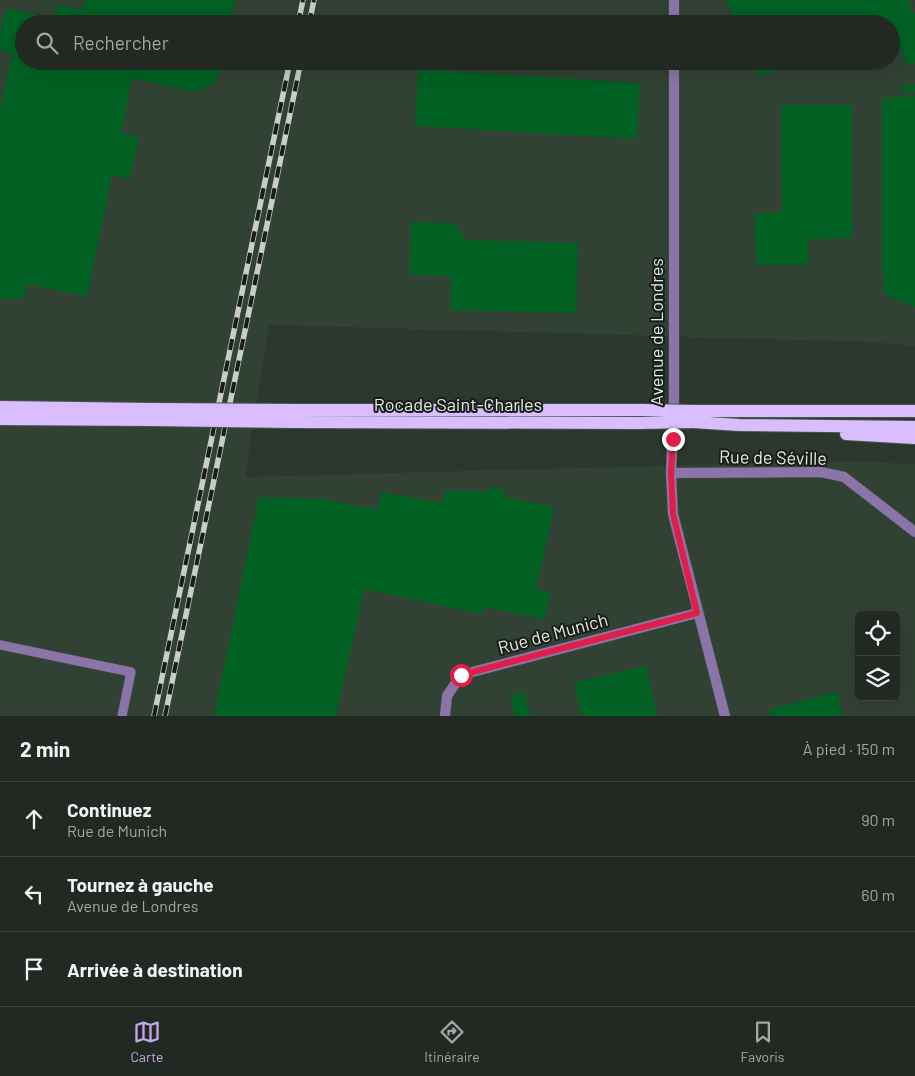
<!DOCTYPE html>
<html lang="fr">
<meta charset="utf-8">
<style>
:root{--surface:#212922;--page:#29312a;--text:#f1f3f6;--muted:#a2a6a5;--line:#3e4540;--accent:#c6a6f0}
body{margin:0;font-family:Barlow,sans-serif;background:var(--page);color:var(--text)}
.controls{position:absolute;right:15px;bottom:15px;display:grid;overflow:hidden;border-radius:8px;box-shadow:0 5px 20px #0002}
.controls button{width:45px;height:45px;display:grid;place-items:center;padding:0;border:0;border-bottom:1px solid var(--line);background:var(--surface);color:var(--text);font:25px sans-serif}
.stop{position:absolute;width:15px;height:15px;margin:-11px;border:4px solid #e11d48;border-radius:50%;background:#fff}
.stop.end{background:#e11d48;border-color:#fff;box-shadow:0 1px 5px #0008}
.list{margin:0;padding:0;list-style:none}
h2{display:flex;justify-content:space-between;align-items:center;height:65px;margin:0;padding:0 20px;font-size:21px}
h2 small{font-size:16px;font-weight:400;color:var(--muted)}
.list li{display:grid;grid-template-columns:32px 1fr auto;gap:15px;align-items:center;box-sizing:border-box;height:75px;padding:0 20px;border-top:1px solid var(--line)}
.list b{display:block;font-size:19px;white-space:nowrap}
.list p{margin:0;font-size:16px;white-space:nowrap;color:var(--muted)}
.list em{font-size:16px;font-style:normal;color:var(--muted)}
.icon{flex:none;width:28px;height:28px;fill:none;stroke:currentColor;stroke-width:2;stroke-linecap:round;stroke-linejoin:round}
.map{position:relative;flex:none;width:915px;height:716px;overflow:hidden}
.search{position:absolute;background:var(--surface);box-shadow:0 5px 20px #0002;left:15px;right:15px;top:15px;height:55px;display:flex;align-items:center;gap:12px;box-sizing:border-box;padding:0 18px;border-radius:28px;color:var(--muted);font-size:19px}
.sheet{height:290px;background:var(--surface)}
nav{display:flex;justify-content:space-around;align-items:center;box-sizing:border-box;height:70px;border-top:1px solid var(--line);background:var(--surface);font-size:14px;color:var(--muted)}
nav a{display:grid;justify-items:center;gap:2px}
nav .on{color:var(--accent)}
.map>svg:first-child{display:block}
</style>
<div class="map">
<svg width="915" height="716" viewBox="0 0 915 716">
<rect width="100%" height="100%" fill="#2c372d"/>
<path fill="#314133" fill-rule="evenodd" d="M0 0H915V346L868 342 269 325 245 477 840 461 915 464V716H0ZM24 24H891V61H24ZM859 615H896V697H859Z"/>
<path fill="#006123" d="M85 0H235L230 24H24V61H222L220 73 215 82 202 90 192 91 132 78 121 133 139 137 130 179 112 175 87 296 27 284 24 298 0 299V111L12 53 0 50V34L4 14 7 10 10 9 54 19 56 5 83 10Z
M726 0H908L915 15V63L908 66 898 43 891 46V24H737Z
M419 61H446L445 71 640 83 637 139 415 126Z
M753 61H796L760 77Z
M915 85V92L902 93 901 86Z
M915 96V307L884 294V275H882V98Z
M781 105H852V238L808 239V265H756L755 213H782Z
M411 222 454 223 467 240 578 243 576 313 450 310 451 276 409 275Z
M490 487 506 490 505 497 554 507 536 589 550 592 545 619 485 607 482 614 364 589 336 716H214L259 497 323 499 378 510 381 492 442 503 445 491H476L488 493Z
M646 666 657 716H582L574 683Z
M524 692 530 716H515L510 696Z
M837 692 843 716H770L769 709Z"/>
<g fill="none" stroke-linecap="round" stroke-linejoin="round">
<g stroke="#49544a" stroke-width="10">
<path id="lane" d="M0 645 131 672 122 716"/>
</g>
<g stroke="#49544a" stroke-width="11">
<path id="street" d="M674 24V0
M674 61V398L671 473 673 514 725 716
M671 473 821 472 844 477 915 532
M445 716 447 696 461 675 697 613"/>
</g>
<g stroke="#49544a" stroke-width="14">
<path id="primary" d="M0 407 152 409
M295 410H642
M694 411H915
M0 419 151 420
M294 422 639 423
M693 422 739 425 915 427
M846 434 915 438"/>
</g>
<use href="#lane" stroke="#8b74a9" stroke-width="9"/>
<use href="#street" stroke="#8b74a9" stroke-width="10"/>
<use href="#primary" stroke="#d9bdff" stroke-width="12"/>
<g stroke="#c6cec7" stroke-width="5.5">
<path id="rail" d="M298 24 303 0
M309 24 314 0
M154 716 290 61
M165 716 301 61"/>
</g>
<use href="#rail" stroke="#181d19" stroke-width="4" stroke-dasharray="11" stroke-linecap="butt"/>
<g stroke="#49544a" stroke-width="14" stroke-linecap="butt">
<path id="primary-bridge" d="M152 409 295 410
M642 410 694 411
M151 420 294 422
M639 423 693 422"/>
</g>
<use href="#primary-bridge" stroke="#d9bdff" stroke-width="12"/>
</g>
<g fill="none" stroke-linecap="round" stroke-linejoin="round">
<path stroke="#e11d48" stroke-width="6" d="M461 675 697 613 673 514 671 473 673 439"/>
</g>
<g text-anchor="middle" stroke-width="4" stroke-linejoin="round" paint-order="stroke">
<g font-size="18" fill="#e3eae3" stroke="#181d19">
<text transform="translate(657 332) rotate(-90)" y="6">Avenue de Londres</text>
<text x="458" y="411">Rocade Saint-Charles</text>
<text transform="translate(773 458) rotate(1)" y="6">Rue de Séville</text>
<text transform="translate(553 634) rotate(-15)" y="6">Rue de Munich</text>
</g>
</g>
</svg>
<div class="controls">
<button><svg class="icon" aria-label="locate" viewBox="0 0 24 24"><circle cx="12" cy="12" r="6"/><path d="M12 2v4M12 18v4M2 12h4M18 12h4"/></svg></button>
<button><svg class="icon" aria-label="layers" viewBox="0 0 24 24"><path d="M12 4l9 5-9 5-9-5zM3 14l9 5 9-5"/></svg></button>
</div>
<div class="stop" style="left:461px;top:675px"></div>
<div class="stop end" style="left:673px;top:439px"></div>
<div class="search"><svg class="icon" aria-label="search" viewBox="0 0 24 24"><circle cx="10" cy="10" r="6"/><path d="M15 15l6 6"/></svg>Rechercher</div>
</div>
<section class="sheet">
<h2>2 min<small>À pied · 150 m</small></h2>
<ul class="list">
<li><svg class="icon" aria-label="ahead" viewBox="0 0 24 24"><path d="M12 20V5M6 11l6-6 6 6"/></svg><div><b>Continuez</b><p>Rue de Munich</p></div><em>90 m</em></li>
<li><svg class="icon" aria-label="left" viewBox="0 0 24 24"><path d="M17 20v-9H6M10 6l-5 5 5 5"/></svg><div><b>Tournez à gauche</b><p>Avenue de Londres</p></div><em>60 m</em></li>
<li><svg class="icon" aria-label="arrive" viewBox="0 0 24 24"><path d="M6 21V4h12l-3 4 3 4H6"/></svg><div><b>Arrivée à destination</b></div></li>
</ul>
</section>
<nav>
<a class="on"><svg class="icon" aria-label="map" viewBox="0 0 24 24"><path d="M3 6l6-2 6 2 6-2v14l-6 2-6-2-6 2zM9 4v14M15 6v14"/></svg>Carte</a>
<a><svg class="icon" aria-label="directions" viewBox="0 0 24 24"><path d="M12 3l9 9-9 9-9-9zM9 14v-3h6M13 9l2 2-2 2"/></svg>Itinéraire</a>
<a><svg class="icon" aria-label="saved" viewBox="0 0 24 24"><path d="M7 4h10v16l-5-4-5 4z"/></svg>Favoris</a>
</nav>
